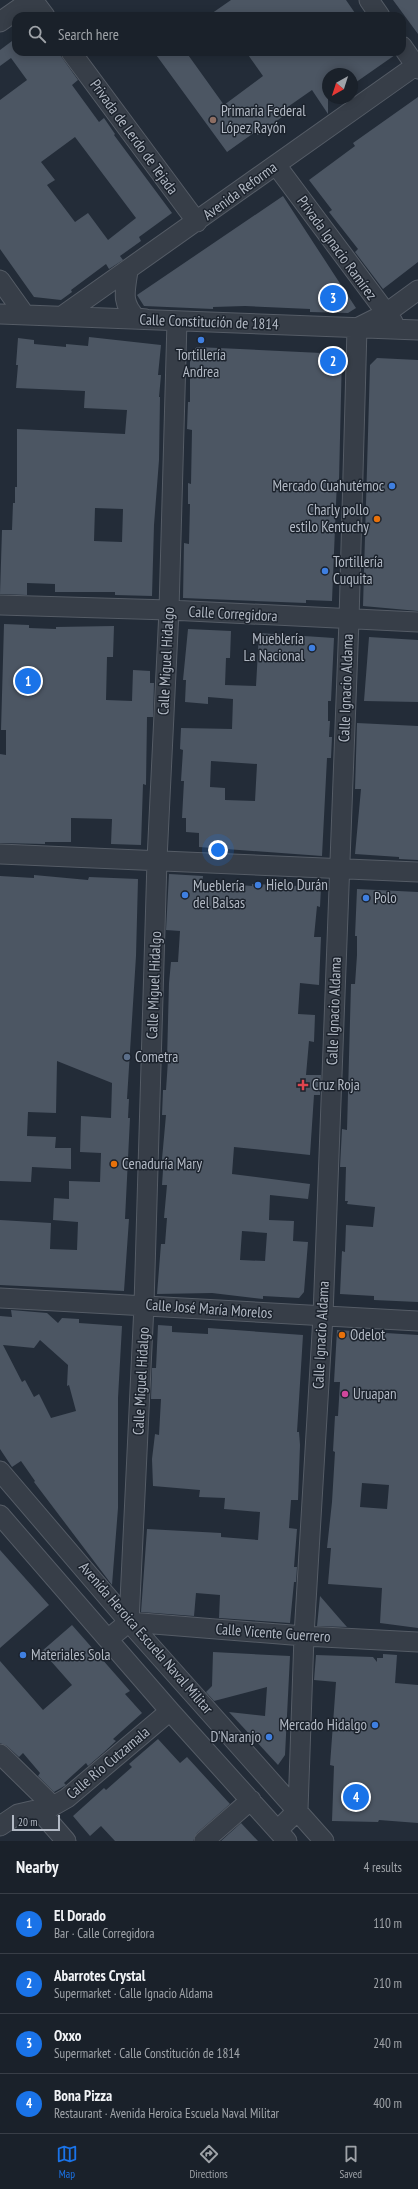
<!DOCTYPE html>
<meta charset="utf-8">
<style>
:root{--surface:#1a212a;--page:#232932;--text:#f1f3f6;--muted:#9fa3a8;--line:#383e47;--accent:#1a73e8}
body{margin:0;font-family:"PT Sans Narrow",sans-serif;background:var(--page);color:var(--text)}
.compass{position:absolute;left:322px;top:68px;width:36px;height:36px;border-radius:50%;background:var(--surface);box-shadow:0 2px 10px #0003;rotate:219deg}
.scale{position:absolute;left:12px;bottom:10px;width:48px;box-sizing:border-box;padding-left:4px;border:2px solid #b2b9c4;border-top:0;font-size:11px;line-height:14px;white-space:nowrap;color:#b2b9c4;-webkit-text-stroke:3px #1c232d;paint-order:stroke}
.you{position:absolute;left:218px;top:850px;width:14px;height:14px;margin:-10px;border:3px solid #fff;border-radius:50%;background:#1a73e8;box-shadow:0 0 0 6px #1a73e833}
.badge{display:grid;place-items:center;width:26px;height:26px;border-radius:50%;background:var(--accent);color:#fff;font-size:13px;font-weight:700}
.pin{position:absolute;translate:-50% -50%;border:2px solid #fff;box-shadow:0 1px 4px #0006}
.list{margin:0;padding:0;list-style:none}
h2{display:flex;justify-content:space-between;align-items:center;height:52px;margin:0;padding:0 16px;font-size:17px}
h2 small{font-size:13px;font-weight:400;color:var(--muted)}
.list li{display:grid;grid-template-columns:26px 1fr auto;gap:12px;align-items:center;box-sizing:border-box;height:60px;padding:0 16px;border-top:1px solid var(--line)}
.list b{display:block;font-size:15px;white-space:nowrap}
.list p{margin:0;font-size:13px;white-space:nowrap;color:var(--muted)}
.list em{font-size:13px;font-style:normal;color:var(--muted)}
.icon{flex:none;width:22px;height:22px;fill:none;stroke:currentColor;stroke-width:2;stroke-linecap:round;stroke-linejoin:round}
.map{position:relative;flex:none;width:418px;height:1841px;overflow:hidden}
.search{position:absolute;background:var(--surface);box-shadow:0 2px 10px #0003;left:12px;right:12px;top:12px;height:44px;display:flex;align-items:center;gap:10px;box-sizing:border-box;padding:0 14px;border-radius:12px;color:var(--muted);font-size:15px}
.sheet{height:292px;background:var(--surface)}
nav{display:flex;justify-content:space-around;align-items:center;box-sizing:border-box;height:56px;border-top:1px solid var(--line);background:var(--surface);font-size:11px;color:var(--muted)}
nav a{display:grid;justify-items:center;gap:2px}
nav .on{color:var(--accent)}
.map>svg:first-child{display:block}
</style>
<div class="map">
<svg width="418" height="1841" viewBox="0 0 418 1841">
<rect width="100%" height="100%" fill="#232c38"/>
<path fill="#4c5663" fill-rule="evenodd" d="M231 0H346L357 16H208Z
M393 0H418V34Z
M16 38V52H58L78 80 72 85 99 122 104 118 115 134 114 135 172 213 139 237 141 241 120 256 123 260 109 269 106 264 71 290 72 292 61 300 34 297 0 249V100L27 80 11 58 0 66V50ZM75 137 136 218 108 240 88 213 75 222 47 185 55 180 41 162Z
M154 52H186L224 105 263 76 246 52H393L395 55 352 85V74H328V114L312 90 279 113 282 117 258 135 255 132 227 152Z
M418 97V262L383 289 355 252 358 249 329 212 332 210 309 180 355 146 353 143Z
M283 196 356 308 348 313 310 312V309L245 306 213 307V309L144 306 137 295Z
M89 337 161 345 158 375H161L159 397H160L159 460 154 525 152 596 115 595V592H55V584L27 583V595L0 594 2 530H12L13 503H15V487H17V429L125 434 127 410 84 408 85 391 16 388 18 365H16L18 338 34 340V344L66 347V344L88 346ZM95 508 123 509 122 542 94 541Z
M197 347 342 354 339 480H337L332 601 306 600V603L183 598 184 543 189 544 190 504H188V483L191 484 192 430 187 429 188 402H190V353Z
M377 358 418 360V611L363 606 370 365Z
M4 624 29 625V628L56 629V627L114 626 113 657H107L106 700 132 701 133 670 150 671V683H154L153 717H147L146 785 143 784 141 845 111 844 112 819 71 818V842H45V844L0 843V754L6 755V730H1Z
M188 629 231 631 230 658H226L225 685 256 686 259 633 334 638 331 701H328V721H330L329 737H332L331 758H327L322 856 199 847V833L186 832V818H182L184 781H181L183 750 180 749 181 728 232 729 233 699 208 697V704L185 702 186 680H183ZM211 761 257 764 255 801 225 800V788L210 787Z
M369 637 418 640V702L364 701Z
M357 723 418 726V860L399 859V857L355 854 361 789H355Z
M169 874 203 876 202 884 228 886V884L252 886V884L321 887 320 907 317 906 314 937H321L319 985 300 983 298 1014 315 1015 314 1042 309 1041 306 1075H321L320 1095H314L310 1155 234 1147 232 1174 310 1184 308 1199 270 1195 269 1220 294 1221 293 1241 308 1242 304 1292 299 1298 263 1296V1299L212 1293 157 1294 161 1244H165L167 1218H164L167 1185H162L163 1170H161L166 1115H162L163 1090H166L168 1060H167L169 983 171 962H178L180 931 166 930ZM242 1231 267 1233 265 1261 240 1260Z
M34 875 88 880 89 877 138 879 136 956 127 1099H129L128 1118H130L125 1219H129L124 1291 0 1285V1220L51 1223 50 1249 77 1250 78 1222 53 1220 54 1198 69 1199V1181L100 1182 101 1153 80 1152 81 1116 111 1118 112 1083 57 1061 56 1113 28 1112 27 1136 56 1137 55 1148H71V1169L32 1167 31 1182 0 1181V876L34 878Z
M357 889 418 892V1302L374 1300V1296L340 1294 342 1251 345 1252 346 1225 373 1227 375 1207 347 1204 348 1201H345L346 1167H340L342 1129 347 1130 351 984H355L357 955V936H355Z
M11 1310 47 1313 58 1323 62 1318 79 1319V1323L122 1326 118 1398V1508L112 1585 34 1482 35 1481 21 1461 12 1467 0 1449V1316L12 1317ZM40 1340 68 1365 67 1386 69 1385 76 1411 51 1418 39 1394 34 1397 25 1380 22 1382 3 1345 34 1348Z
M158 1325 172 1326V1332L208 1334V1328L303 1335 297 1432H299L300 1445 298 1500H291L289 1528 297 1529 294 1567H297L296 1582H294L290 1623 219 1618 220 1595 196 1593 194 1616 141 1612 147 1529 221 1533V1537L258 1540 260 1512 224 1509 225 1498 199 1497 200 1490 153 1486 152 1459 155 1434 159 1435 161 1399H151L152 1368H156Z
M337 1330 418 1335V1628L380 1623 382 1588 328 1584 331 1548H327L332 1502 335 1452 333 1451 335 1416H338L340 1382H334ZM362 1483 389 1485 387 1509 360 1507Z
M0 1550 49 1605 0 1648Z
M320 1596 339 1618 347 1627 317 1626Z
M72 1625 130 1691 125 1694 142 1713 113 1739 116 1741 103 1753 88 1766 86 1763 64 1783 66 1785 54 1792 38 1776 40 1773 23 1753 19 1757 7 1746 0 1743V1661L43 1710 72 1685 42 1651Z
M213 1652 290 1656 285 1755 278 1765 229 1712 265 1716 267 1687 214 1701 206 1692 212 1686Z
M383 1654 397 1655 395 1683 418 1685V1823L379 1820 378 1822 332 1821 334 1766 330 1765 336 1682 314 1680 316 1655 373 1657 377 1662V1658H383Z
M158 1739 180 1763 187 1757 230 1804 197 1833 193 1841H115L101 1826 90 1836 73 1816 104 1788 106 1790 132 1767 129 1764Z
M241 1823 258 1841H221Z"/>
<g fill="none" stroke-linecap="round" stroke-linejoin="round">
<g stroke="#555c66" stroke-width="21">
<path id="minor" d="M33 0 45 16
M369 0 380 16
M0 22 31 0
M402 46 418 69
M71 52 197 222
M276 165 393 322
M128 271C125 292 121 302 136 318L146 319
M0 280 25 315
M0 314 418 330
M62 316 418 64
M0 605 169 610 418 622
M0 854 418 872
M0 1298 418 1321
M0 1471 129 1622 324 1841
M0 1515 170 1711 287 1841
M129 1622 304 1636 418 1642
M108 1639 129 1622 144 1305 157 860 169 610 177 321
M0 1754 53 1806
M39 1810 66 1841
M0 1826 18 1814 53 1806 67 1798 170 1711
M278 1830 298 1810 304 1636 323 1316 349 620 357 328 385 314 418 290
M204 1841 251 1800"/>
</g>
<use href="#minor" stroke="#373e48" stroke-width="19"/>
</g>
<circle fill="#8d6e63" stroke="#1c232d" stroke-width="1.5" cx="213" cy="120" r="4"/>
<g fill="#3f7fe0" stroke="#1c232d" stroke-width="1.5">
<circle cx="201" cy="340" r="4"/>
<circle cx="392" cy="486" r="4"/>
<circle cx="325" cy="571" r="4"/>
<circle cx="312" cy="648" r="4"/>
<circle cx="258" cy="885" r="4"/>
<circle cx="185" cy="895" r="4"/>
<circle cx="366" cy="898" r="4"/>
<circle cx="23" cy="1655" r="4"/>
<circle cx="375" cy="1725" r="4"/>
<circle cx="269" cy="1737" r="4"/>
</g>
<g fill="#e8710a" stroke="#1c232d" stroke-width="1.5">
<circle cx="377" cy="519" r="4"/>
<circle cx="114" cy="1164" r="4"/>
<circle cx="342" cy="1335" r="4"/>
</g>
<circle fill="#5c6f8a" stroke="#1c232d" stroke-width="1.5" cx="127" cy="1057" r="4"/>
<path fill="#e0444e" stroke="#1c232d" stroke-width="1.5" d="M301 1079h4v4h4v4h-4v4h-4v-4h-4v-4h4z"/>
<circle fill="#d1479c" stroke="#1c232d" stroke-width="1.5" cx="345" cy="1394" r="4"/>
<g text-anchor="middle" stroke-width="3" stroke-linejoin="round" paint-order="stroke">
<g font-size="15" fill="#b2b9c4" stroke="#1c232d" text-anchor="start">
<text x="221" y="116">Primaria Federal<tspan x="221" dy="17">López Rayón</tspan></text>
<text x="201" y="360" text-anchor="middle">Tortillería<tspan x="201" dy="17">Andrea</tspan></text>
<text x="384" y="491" text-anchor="end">Mercado Cuahutémoc</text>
<text x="369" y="515" text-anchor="end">Charly pollo<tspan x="369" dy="17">estilo Kentuchy</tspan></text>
<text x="333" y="567">Tortillería<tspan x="333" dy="17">Cuquita</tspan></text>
<text x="304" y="644" text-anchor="end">Mueblería<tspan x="304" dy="17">La Nacional</tspan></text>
<text x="266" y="890">Hielo Durán</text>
<text x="193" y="891">Mueblería<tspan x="193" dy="17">del Balsas</tspan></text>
<text x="374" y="903">Polo</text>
<text x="135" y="1062">Cometra</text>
<text x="312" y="1090">Cruz Roja</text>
<text x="122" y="1169">Cenaduría Mary</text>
<text x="350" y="1340">Odelot</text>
<text x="353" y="1399">Uruapan</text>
<text x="31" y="1660">Materiales Sola</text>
<text x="367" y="1730" text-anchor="end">Mercado Hidalgo</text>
<text x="261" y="1742" text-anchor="end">D'Naranjo</text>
</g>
<g font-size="15" fill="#b2b9c4" stroke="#1c232d">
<text transform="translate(134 137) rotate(54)" y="5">Privada de Lerdo de Tejada</text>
<text transform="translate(240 191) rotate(-36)" y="5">Avenida Reforma</text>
<text transform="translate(337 248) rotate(54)" y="5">Privada Ignacio Ramírez</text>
<text transform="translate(209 322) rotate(2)" y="5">Calle Constitución de 1814</text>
<text transform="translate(233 614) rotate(3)" y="5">Calle Corregidora</text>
<text transform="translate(166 661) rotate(-87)" y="5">Calle Miguel Hidalgo</text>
<text transform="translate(346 688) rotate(-88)" y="5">Calle Ignacio Aldama</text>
<text transform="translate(154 985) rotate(-88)" y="5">Calle Miguel Hidalgo</text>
<text transform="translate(334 1011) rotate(-88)" y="5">Calle Ignacio Aldama</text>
<text transform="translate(209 1309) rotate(4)" y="5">Calle José María Morelos</text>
<text transform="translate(321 1335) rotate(-87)" y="5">Calle Ignacio Aldama</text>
<text transform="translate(141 1381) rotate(-87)" y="5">Calle Miguel Hidalgo</text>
<text transform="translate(273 1633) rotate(4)" y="5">Calle Vicente Guerrero</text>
<text transform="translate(146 1638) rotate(49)" y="5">Avenida Heroica Escuela Naval Militar</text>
<text transform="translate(108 1763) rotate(-40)" y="5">Calle Río Cutzamala</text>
</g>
</g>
</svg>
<svg class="compass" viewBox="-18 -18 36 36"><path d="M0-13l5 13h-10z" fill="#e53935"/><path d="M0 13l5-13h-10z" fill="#9fa3a8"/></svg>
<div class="scale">20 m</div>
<div class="you"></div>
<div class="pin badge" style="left:28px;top:681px">1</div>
<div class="pin badge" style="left:333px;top:361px">2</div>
<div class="pin badge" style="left:333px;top:298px">3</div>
<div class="pin badge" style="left:356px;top:1797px">4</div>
<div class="search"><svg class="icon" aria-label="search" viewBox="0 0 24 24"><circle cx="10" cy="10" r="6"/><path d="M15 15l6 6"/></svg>Search here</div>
</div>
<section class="sheet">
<h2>Nearby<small>4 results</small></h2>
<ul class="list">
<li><span class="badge">1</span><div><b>El Dorado</b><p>Bar · Calle Corregidora</p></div><em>110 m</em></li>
<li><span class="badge">2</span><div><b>Abarrotes Crystal</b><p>Supermarket · Calle Ignacio Aldama</p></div><em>210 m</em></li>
<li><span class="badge">3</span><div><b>Oxxo</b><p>Supermarket · Calle Constitución de 1814</p></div><em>240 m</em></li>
<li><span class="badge">4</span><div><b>Bona Pizza</b><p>Restaurant · Avenida Heroica Escuela Naval Militar</p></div><em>400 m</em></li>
</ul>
</section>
<nav>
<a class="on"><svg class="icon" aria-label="map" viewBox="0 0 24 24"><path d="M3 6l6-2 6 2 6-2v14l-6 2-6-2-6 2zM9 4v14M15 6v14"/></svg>Map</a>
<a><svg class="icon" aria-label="directions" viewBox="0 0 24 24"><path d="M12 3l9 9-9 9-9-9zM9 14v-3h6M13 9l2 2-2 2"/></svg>Directions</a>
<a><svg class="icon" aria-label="saved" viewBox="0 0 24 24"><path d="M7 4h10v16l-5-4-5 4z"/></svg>Saved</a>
</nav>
